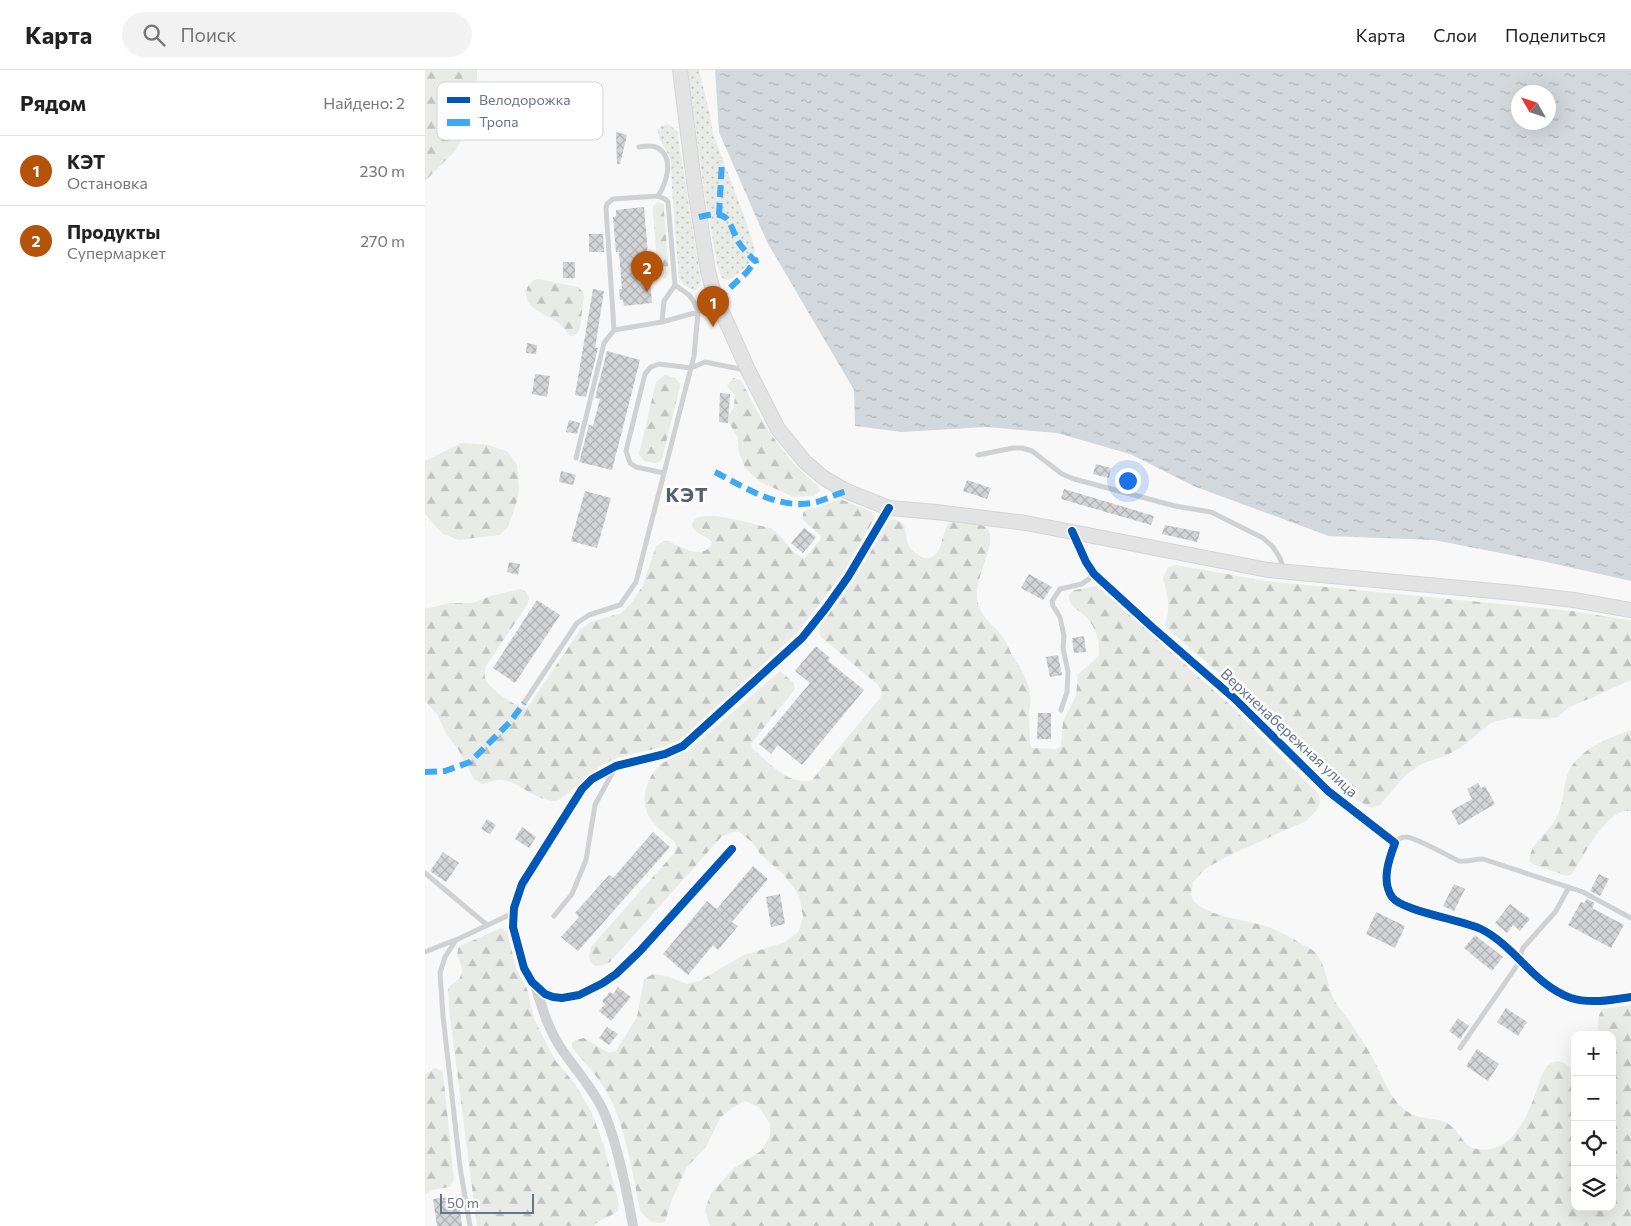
<!DOCTYPE html>
<html lang="ru">
<meta charset="utf-8">
<style>
:root{--surface:#fff;--page:#f2f2f2;--text:#222;--muted:#767676;--line:#e0e0e0;--accent:#b45309}
body{margin:0;font-family:Commissioner,sans-serif;background:var(--page);color:var(--text)}
.controls{position:absolute;right:15px;bottom:15px;display:grid;overflow:hidden;border-radius:10px;box-shadow:0 5px 20px #0002}
.controls button{width:45px;height:45px;display:grid;place-items:center;padding:0;border:0;border-bottom:1px solid var(--line);background:var(--surface);color:var(--text);font:25px sans-serif}
.compass{position:absolute;left:1086px;top:15px;width:45px;height:45px;border-radius:50%;background:var(--surface);box-shadow:0 5px 20px #0002;rotate:309deg}
.scale{position:absolute;left:15px;bottom:12px;width:94px;box-sizing:border-box;padding-left:5px;border:2px solid #677489;border-top:0;font-size:14px;line-height:18px;white-space:nowrap;color:#677489;-webkit-text-stroke:4px #fff;paint-order:stroke}
.you{position:absolute;left:702px;top:410px;width:18px;height:18px;margin:-12px;border:4px solid #fff;border-radius:50%;background:#1a73e8;box-shadow:0 0 0 8px #1a73e833}
.badge{display:grid;place-items:center;width:32px;height:32px;border-radius:50%;background:var(--accent);color:#fff;font-size:16px;font-weight:700}
.pin{position:absolute;translate:-50% -41px;filter:drop-shadow(0 1px 2px #0008)}
.pin::after{content:'';position:absolute;top:26px;width:18px;height:15px;background:inherit;clip-path:polygon(0 0,100% 0,50% 100%)}
.list{margin:0;padding:0;list-style:none}
h2{display:flex;justify-content:space-between;align-items:center;height:65px;margin:0;padding:0 20px;font-size:21px}
h2 small{font-size:16px;font-weight:400;color:var(--muted)}
.list li{display:grid;grid-template-columns:32px 1fr auto;gap:15px;align-items:center;box-sizing:border-box;height:70px;padding:0 20px;border-top:1px solid var(--line)}
.list b{display:block;font-size:19px;white-space:nowrap}
.list p{margin:0;font-size:16px;white-space:nowrap;color:var(--muted)}
.list em{font-size:16px;font-style:normal;color:var(--muted)}
.icon{flex:none;width:28px;height:28px;fill:none;stroke:currentColor;stroke-width:2;stroke-linecap:round;stroke-linejoin:round}
.map{position:relative;flex:none;width:1206px;height:1156px;overflow:hidden}
header{display:flex;align-items:center;gap:30px;box-sizing:border-box;height:70px;padding:0 25px;background:var(--surface);border-bottom:1px solid var(--line)}
header strong{font-size:24px}
nav{display:flex;gap:28px;margin-inline-start:auto;font-size:18px}
.search{width:350px;height:45px;background:var(--page);display:flex;align-items:center;gap:12px;box-sizing:border-box;padding:0 18px;border-radius:28px;color:var(--muted);font-size:19px}
main{display:flex}
aside{flex:1;background:var(--surface)}
.map>svg:first-child{display:block}
</style>
<header>
<strong>Карта</strong>
<div class="search"><svg class="icon" aria-label="search" viewBox="0 0 24 24"><circle cx="10" cy="10" r="6"/><path d="M15 15l6 6"/></svg>Поиск</div>
<nav><a>Карта</a><a>Слои</a><a>Поделиться</a></nav>
</header>
<main>
<aside>
<h2>Рядом<small>Найдено: 2</small></h2>
<ul class="list">
<li><span class="badge">1</span><div><b>КЭТ</b><p>Остановка</p></div><em>230 m</em></li>
<li><span class="badge">2</span><div><b>Продукты</b><p>Супермаркет</p></div><em>270 m</em></li>
</ul>
</aside>
<div class="map">
<svg width="1206" height="1156" viewBox="0 0 1206 1156">
<defs>
<pattern id="green-dots" width="8" height="8" patternUnits="userSpaceOnUse" patternTransform="scale(1.25)"><rect width="8" height="8" fill="#e8ebe6"/><path d="M2 2h.1M6 6h.1" fill="none" stroke="#c0c3c0" stroke-width="1.8" stroke-linecap="round"/></pattern>
<pattern id="forest-firs" width="22" height="20" patternUnits="userSpaceOnUse" patternTransform="scale(1.25)"><rect width="22" height="20" fill="#e8ebe6"/><path d="M5 1l3.5 6h-7zM16 11l3.5 6h-7z" fill="#c0c3c0"/></pattern>
<pattern id="water-ripples" width="26" height="14" patternUnits="userSpaceOnUse" patternTransform="scale(1.25)"><rect width="26" height="14" fill="#d2d8dc"/><path d="M2 4q2-2 4 0t4 0M15 11q2-2 4 0t4 0" fill="none" stroke="#aeb4b8"/></pattern>
<pattern id="building-cross-hatch" width="8" height="8" patternUnits="userSpaceOnUse" patternTransform="scale(1.25)"><rect width="8" height="8" fill="#d3d4d5"/><path d="M0 0l8 8M0 8l8-8" fill="none" stroke="#afb1b3"/></pattern>
</defs>
<rect width="100%" height="100%" fill="#f8f8f8"/>
<path fill="url(#green-dots)" d="M263 0H274L285 45 288 64 317 140 330 179C330 191 313 204 303 210L297 208 293 198 279 121Z
M243 54 252 61 276 211 273 219 269 221 258 214 254 208 247 119 246 89 235 70 232 59 236 56Z"/>
<path fill="url(#forest-firs)" d="M0 0H52V33L49 49 30 81 0 111Z
M233 132 239 135V141L244 204 240 209 234 206 233 203 228 141V136Z
M113 209 153 217 158 222 159 226 155 257C154 261 151 267 146 266 141 263 139 257 135 254 124 245 96 239 102 219 103 214 108 210 113 209Z
M240 305C248 307 253 308 255 316L237 389 234 392 229 393 219 391 214 384 231 312Z
M308 308 315 310 318 314C338 355 358 388 394 417L395 421 388 426 368 427 334 411 320 398 313 379V368L303 351 304 345 309 337 310 326 302 316Z
M36 373 64 375 83 382 92 395 94 418 92 431 83 457 74 465 33 470 17 463 0 444V391Z
M415 429 447 442 449 449 418 503 372 563 255 670C235 680 213 681 192 688 167 697 153 718 132 731 111 732 88 707 73 710 67 711 63 713 58 714L49 709 33 679 22 665 12 644 0 631V539L24 533H48L66 526 96 519 101 522 104 528 102 535 61 596C60 602 58 607 62 612 68 621 92 639 103 637L155 560 166 552 196 543 207 532 218 515 231 476 239 471H242C256 476 274 490 286 476L287 472C283 466 267 463 267 455 268 434 334 456 345 458 359 465 364 484 380 488L395 470 396 466 378 450V443L381 439 395 437Z
M468 449C490 453 472 472 493 485 496 487 500 489 504 488 522 484 514 451 531 451 535 451 539 452 542 453 548 454 556 454 561 457 576 470 546 510 553 533 557 549 568 554 577 566 581 571 583 577 586 583 594 596 603 608 605 624 606 630 605 637 604 643 604 653 605 663 605 673L607 678 631 679 636 676 638 651 651 626 653 604 674 586C675 573 672 560 663 549 656 540 643 538 644 525L649 520 672 516 806 636 894 725 895 733 892 740 881 751 805 785 781 798 768 812 766 825C767 828 769 832 772 834 788 847 820 850 840 856 853 860 866 867 877 874 881 877 887 879 890 882 901 895 902 913 908 928 912 936 918 942 923 949 931 961 939 973 946 985 957 1003 962 1025 979 1039 996 1053 1011 1045 1025 1055 1035 1062 1038 1077 1052 1079 1086 1085 1102 1048 1111 1022 1115 1012 1116 1002 1124 995 1133 986 1146 994 1149 1006 1150 1011 1149 1015 1147 1020L1150 1025V1137H1187V1016L1190 1013 1187 1006V965H1174C1173 956 1171 946 1178 939L1206 935V1156H285L280 1140 286 1123 309 1098 336 1081 345 1066V1054L335 1038 320 1031 307 1038 295 1048 281 1077 262 1097 247 1129 240 1152C227 1154 223 1151 215 1140 208 1104 202 1068 188 1034 179 1013 162 995 147 978V973L150 970 159 968 184 983 191 981 212 947 219 909 228 904 241 906 262 914 274 911 319 885 360 872 374 861 378 846 374 825 358 804 336 785 327 772 313 761 297 766 185 892 177 895 170 896 165 892 164 885 166 877 250 782 251 777 250 772C242 765 230 757 225 748 214 732 221 708 235 695 243 689 253 685 263 681L355 601 369 613 370 619 328 671 326 676 329 680C346 694 363 716 387 710L455 628 457 622 453 615 395 566 394 561 396 555 429 510 464 451Z
M751 495 841 511 1147 541 1203 550 1206 551V610L1143 638 1133 647 1120 649 1084 648 1066 653 1035 678 1022 685 996 694 979 707 955 735 945 738 922 723 816 622 743 559 740 555 743 543V529L738 508 743 497Z
M1206 660V741C1183 736 1158 787 1147 804L1142 806 1107 794 1105 792C1103 775 1122 764 1130 750 1139 736 1137 721 1142 706 1150 681 1184 667 1206 660Z
M76 858 82 862 92 901 102 919 109 949 130 990 150 1014 167 1043 179 1076 194 1135 193 1141C185 1147 175 1149 168 1156H52L25 947 23 918C26 914 30 913 33 910 40 903 36 893 32 886L33 879 35 876Z
M9 998 14 999 18 1003 29 1109 25 1117 6 1120 0 1125V1005Z"/>
<path fill="url(#water-ripples)" fill-rule="evenodd" d="M290 0H1206V511L1117 491 1009 470 904 466 771 417 705 384 632 363 561 357 477 362 430 356 429 320 342 172 294 62ZM1094 22H1124V52H1094Z"/>
<path fill="url(#building-cross-hatch)" d="M191 62 202 65 195 94H192Z
M219 137 227 233 199 236 198 230H195L194 219H197L194 182H191L188 147 191 146V140Z
M164 164H178L179 182H164Z
M138 192H150V208H138Z
M168 219 179 221 170 278H173L161 327 150 325Z
M102 273 112 275 111 284 101 283Z
M182 281 215 290 187 400 154 392 164 355 168 356 175 329 170 328Z
M110 304 125 306 122 327 107 324Z
M295 323 305 324 303 353 294 352Z
M144 350 155 353 152 364 141 362Z
M671 394 686 398 684 408 668 404Z
M136 401 151 405 148 415 134 412Z
M542 410 566 418 562 429 538 421Z
M639 419 729 446 726 455 636 429Z
M160 421 186 428 172 478 146 471Z
M740 455 775 462 772 472 737 464Z
M379 458 391 467 378 483 366 473Z
M84 492 95 494 93 505 82 502Z
M604 504 627 517 618 530 596 518Z
M112 530 135 545 90 613 68 598Z
M659 566 661 582 649 583 647 568Z
M391 576 405 588 403 591 439 620 377 695 353 675 346 684 334 674 385 613 370 601Z
M633 585 637 605 625 607 621 587Z
M613 643H626V669H612Z
M1053 713 1056 718 1060 716 1070 734 1034 755 1026 741 1047 729 1042 719Z
M62 749 71 755 65 764 56 759Z
M97 757 111 767 104 778 90 769Z
M228 762 245 777 153 881 136 867 154 847 150 843 184 805 188 808Z
M18 782 34 793 21 812 5 801Z
M328 796 343 809 307 852 313 856 293 880 288 875 263 905 238 884 282 831 292 839Z
M1174 804 1184 809 1175 826 1165 821Z
M1029 814 1040 819 1029 841 1018 836Z
M355 824 360 854 346 857 341 827Z
M1162 829 1170 833 1167 838 1199 855 1186 878 1143 855 1156 832 1159 833Z
M1085 834 1105 849 1095 861 1088 855 1082 863 1070 853Z
M951 842 980 856 970 878 941 864Z
M1050 865 1078 887 1067 901 1039 878Z
M193 917 206 927 186 951 174 941 180 934 177 931 185 922 188 924Z
M1081 938 1102 952 1093 966 1072 952Z
M1033 948 1044 956 1035 969 1024 961Z
M182 957 193 964 184 975 174 968Z
M1052 979 1074 994 1063 1011 1041 996Z
M33 1126 37 1156H12L8 1129Z"/>
<g fill="none" stroke-linecap="round" stroke-linejoin="round">
<g stroke="#d3d5d7" stroke-width="16">
<path id="secondary" d="M255 0 270 119 283 201 289 224 323 300 353 359 380 392 399 408 421 421 464 438 511 442 601 453 843 500 1090 523 1149 530 1206 540"/>
</g>
<path stroke="#d0d1d3" stroke-width="5" d="M214 77C220 76 228 75 233 78 250 88 241 114 233 126
M189 260 237 252 273 242 292 230
M553 385 588 378H597L607 381 637 404 649 409 750 436 786 442 838 468 848 477 855 488 859 500
M151 388 179 273 189 260 181 138 182 134 188 129 233 126 240 129 243 132 250 215 239 231 237 252
M239 403 211 397 205 393 201 381 220 304 226 297 234 294 266 298 280 292 320 300
M99 633 152 553 164 545 195 535 211 512 269 286 273 242 269 232 264 225 250 215
M636 640 642 622 643 602 638 578 639 566 635 547 628 536 627 531 635 519 657 514 669 505
M970 773C973 770 975 767 980 767 989 766 1023 786 1034 791 1042 792 1049 789 1058 789L1158 822 1206 848
M0 803 62 855
M129 846 147 824 161 790 170 735 190 698
M0 882 30 870
M1035 978 1091 897 1098 878 1131 841 1144 817
M45 1156 35 1097 18 946 15 903 20 887 31 870 88 843"/>
<path stroke="#d0d1d3" stroke-width="10" d="M647 461 661 492 669 504 727 557 810 629 903 721 970 773C964 789 956 811 967 827 977 841 1037 850 1056 859 1090 876 1109 915 1146 928 1165 934 1187 930 1206 927
M307 779 215 881 191 904 178 913 154 925 137 928 128 927 120 924 107 912 99 898 88 857 89 838 97 814 157 719 167 709 191 696 240 684 258 676 332 609 377 568 401 538 423 507 464 438
M111 918C118 941 125 964 140 984 153 1002 167 1018 177 1038 192 1069 202 1122 208 1156"/>
<use href="#secondary" stroke="#e3e3e4" stroke-width="14"/>
<path stroke="#3fa9f5" stroke-width="6" stroke-dasharray="12 6" stroke-linecap="butt" d="M294 145 297 91
M274 147C282 145 294 142 301 148 306 153 309 163 312 170 317 178 323 184 330 191L339 188
M292 230 322 202 330 191
M290 402C321 418 355 441 392 432 402 429 412 424 421 421
M0 702 20 701 45 692 85 652 99 633"/>
<g stroke="#fff" stroke-width="11">
<path id="cycleway" d="M647 461 661 492 669 504 727 557 810 629 903 721 970 773C964 789 956 811 967 827 977 841 1037 850 1056 859 1090 876 1109 915 1146 928 1165 934 1187 930 1206 927
M307 779 215 881 191 904 178 913 154 925 137 928 128 927 120 924 107 912 99 898 88 857 89 838 97 814 157 719 167 709 191 696 240 684 258 676 332 609 377 568 401 538 423 507 464 438"/>
</g>
<use href="#cycleway" stroke="#0057b8" stroke-width="8"/>
</g>
<g text-anchor="middle" stroke-width="5" stroke-linejoin="round" paint-order="stroke">
<g font-size="15" fill="#677489" stroke="#fff">
<text transform="translate(864 663) rotate(43)" y="5">Верхненабережная улица</text>
</g>
<g font-size="20" font-weight="bold" letter-spacing="1" fill="#555f6e" stroke="#fff">
<text x="262" y="432">КЭТ</text>
</g>
</g>
<rect x="12" y="12" width="166" height="58" rx="8" fill="#fff" stroke="#d1d5dc" stroke-width="1"/>
<rect x="22" y="27" width="23" height="6" fill="#0057b8"/>
<rect x="22" y="49" width="23" height="7" fill="#3fa9f5"/>
<g font-size="14" fill="#677489">
<text x="54" y="35">Велодорожка</text>
<text x="54" y="57">Тропа</text>
</g>
</svg>
<div class="controls">
<button>+</button>
<button>−</button>
<button><svg class="icon" aria-label="locate" viewBox="0 0 24 24"><circle cx="12" cy="12" r="6"/><path d="M12 2v4M12 18v4M2 12h4M18 12h4"/></svg></button>
<button><svg class="icon" aria-label="layers" viewBox="0 0 24 24"><path d="M12 4l9 5-9 5-9-5zM3 14l9 5 9-5"/></svg></button>
</div>
<svg class="compass" viewBox="-18 -18 36 36"><path d="M0-13l5 13h-10z" fill="#e53935"/><path d="M0 13l5-13h-10z" fill="#767676"/></svg>
<div class="scale">50 m</div>
<div class="you"></div>
<div class="pin badge" style="left:288px;top:257px">1</div>
<div class="pin badge" style="left:222px;top:222px">2</div>
</div>
</main>
